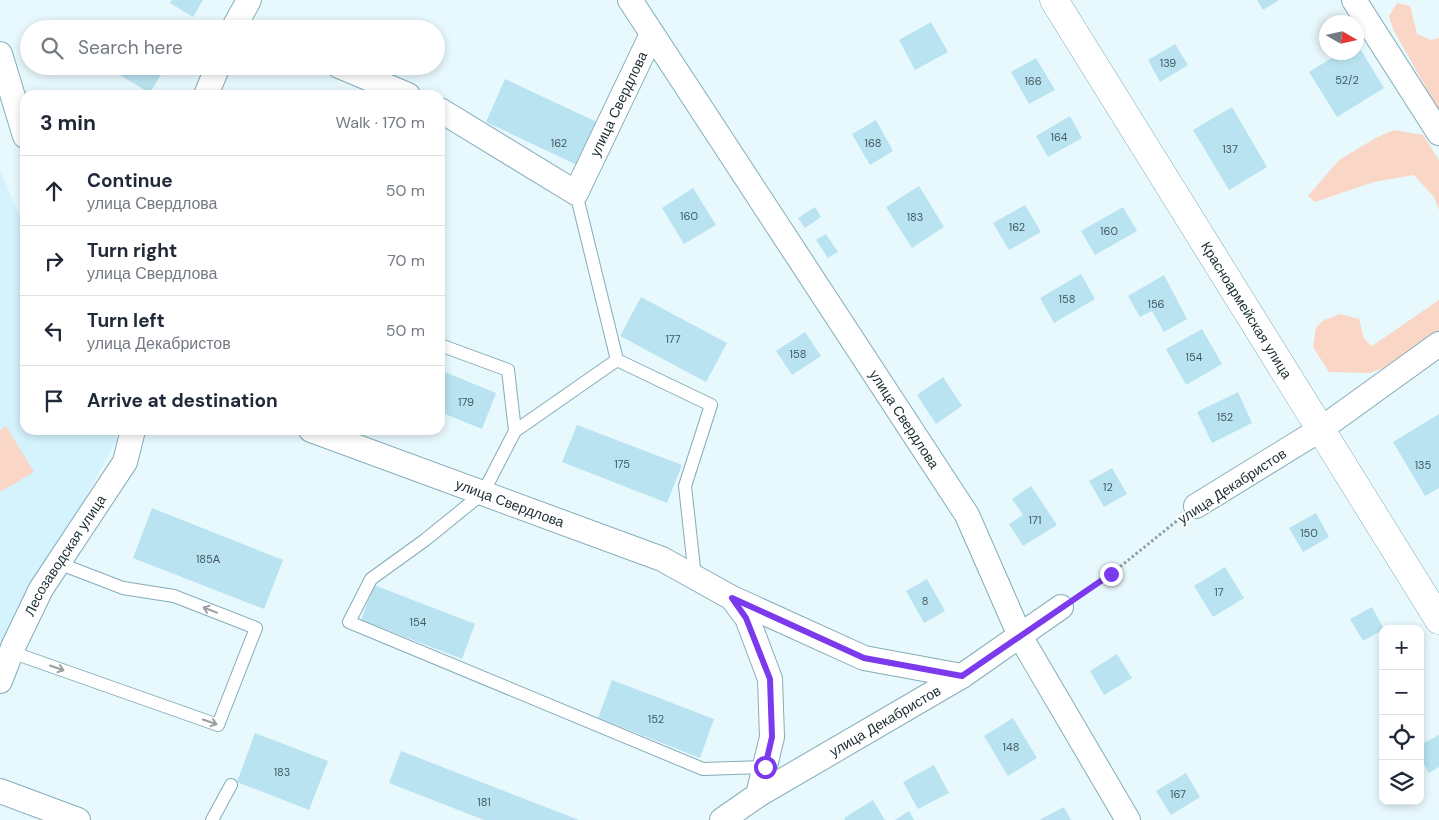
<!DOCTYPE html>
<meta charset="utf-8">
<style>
:root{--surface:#fff;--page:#f6f6f7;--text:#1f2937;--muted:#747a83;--line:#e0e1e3}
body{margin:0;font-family:"DM Sans",sans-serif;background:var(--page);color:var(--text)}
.controls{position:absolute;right:15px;bottom:15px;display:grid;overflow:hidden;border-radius:10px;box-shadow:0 2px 8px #0003}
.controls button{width:45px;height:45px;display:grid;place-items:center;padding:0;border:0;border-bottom:1px solid var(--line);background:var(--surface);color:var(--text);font:25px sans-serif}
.compass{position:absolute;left:1319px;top:15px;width:45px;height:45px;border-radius:50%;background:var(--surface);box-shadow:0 2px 8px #0003;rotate:99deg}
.stop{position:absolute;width:15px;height:15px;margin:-11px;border:4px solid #7c3aed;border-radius:50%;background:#fff}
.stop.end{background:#7c3aed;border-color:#fff;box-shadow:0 1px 5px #0008}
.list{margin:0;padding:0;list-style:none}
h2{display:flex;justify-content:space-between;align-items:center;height:65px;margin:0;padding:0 20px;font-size:21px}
h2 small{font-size:16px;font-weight:400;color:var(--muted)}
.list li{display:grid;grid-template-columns:32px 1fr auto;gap:15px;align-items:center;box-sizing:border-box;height:70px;padding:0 20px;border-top:1px solid var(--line)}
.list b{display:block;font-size:19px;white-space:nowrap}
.list p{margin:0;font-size:16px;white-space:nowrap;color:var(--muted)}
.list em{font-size:16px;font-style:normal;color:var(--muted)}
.icon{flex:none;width:28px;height:28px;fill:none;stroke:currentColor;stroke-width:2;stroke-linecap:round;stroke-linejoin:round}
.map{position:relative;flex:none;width:1439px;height:820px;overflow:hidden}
.search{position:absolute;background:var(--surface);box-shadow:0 2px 8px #0003;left:20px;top:20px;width:425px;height:55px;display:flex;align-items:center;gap:12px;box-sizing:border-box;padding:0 18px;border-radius:28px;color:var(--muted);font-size:19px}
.panel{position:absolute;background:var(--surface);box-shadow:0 2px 8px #0003;left:20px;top:90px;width:425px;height:345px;border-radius:15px}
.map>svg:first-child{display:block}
</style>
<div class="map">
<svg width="1439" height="820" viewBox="0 0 1439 820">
<rect width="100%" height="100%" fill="#e8f9fe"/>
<path fill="#d5f3fd" d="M0 170 25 228V430H113L117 440 0 654Z"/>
<path fill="#f9d6c5" d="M1397 3 1410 6 1417 34 1431 40 1439 38V111L1393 29 1389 16Z
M1394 130 1423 135 1439 160V210L1434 197 1414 175 1374 182 1315 202 1308 196 1339 160 1374 139Z
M1439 300V332L1408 359 1370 373 1329 372 1313 347 1316 328 1322 321 1340 314 1359 319 1364 339 1372 346Z
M6 426 34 472 0 492V430Z"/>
<path fill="#b9e3f0" d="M172 0H203L193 17 170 3Z
M1257 0H1279L1263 10Z
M931 22 948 52 915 70 899 40Z
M1356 42 1384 88 1337 117 1309 72 1341 52H1356Z
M1175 44 1188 65 1160 82 1148 60Z
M1036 58 1055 90 1029 104 1011 72Z
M126 66H155L163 71 150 93 121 76Z
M505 79 597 122 577 165 486 122Z
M1232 107 1267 167 1229 190 1193 130Z
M1070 116 1082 138 1048 157 1036 136Z
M876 120 893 151 870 165 852 134Z
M919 186 944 227 912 248 886 207Z
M693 188 716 225 684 244 662 208Z
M1025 205 1041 232 1009 250 993 223Z
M815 207 821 217 805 228 798 218Z
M1123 207 1137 231 1095 255 1081 231Z
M826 234 838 252 828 258 816 240Z
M1081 274 1095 299 1054 323 1040 298Z
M1164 275 1187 319 1164 332 1152 311 1140 317 1128 296Z
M641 297 727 343 706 382 620 336Z
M1202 329 1222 364 1186 385 1166 349Z
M805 332 821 356 792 375 776 351Z
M440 370 496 393 482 429 440 412Z
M943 377 962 406 936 424 917 395Z
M1238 392 1252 423 1212 443 1197 412Z
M1439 414V488L1425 496 1393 442Z
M577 425 682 465 667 503 562 462Z
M1112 468 1127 494 1104 507 1089 481Z
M1031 486 1057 525 1023 546 1009 524 1023 515 1012 499Z
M152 508 283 560 264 609 133 558Z
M1316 513 1329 537 1303 552 1289 528Z
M1225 567 1244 598 1213 617 1194 586Z
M927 579 945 611 924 623 906 591Z
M374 585 475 624 462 659 361 620Z
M1372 607 1384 629 1363 641 1350 619Z
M1117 654 1132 678 1104 695 1090 671Z
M612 680 714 719 700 758 598 718Z
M1013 718 1037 758 1008 776 984 736Z
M255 733 328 761 309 810 237 782Z
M1439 735V767L1429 773 1420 757V745Z
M401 751 579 820H484L389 783Z
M934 765 949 793 918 809 903 782Z
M1186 773 1200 797 1171 815 1156 791Z
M873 800 885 820H845L844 818Z
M1064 807 1071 820H1039Z
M909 811 914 820H895Z"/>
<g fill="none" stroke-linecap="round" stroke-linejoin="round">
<g stroke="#84acb9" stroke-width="14">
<path id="lane" d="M576 193 617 360
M440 345 508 370 515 431
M695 577 685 486 711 405 617 360 515 431 483 493 425 540 371 579 349 622 703 769 765 767
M11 652 218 725 256 628 174 596 123 588 58 563
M212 820 231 785"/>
</g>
<g stroke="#84acb9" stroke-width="26">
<g id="street">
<path id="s1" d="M630 0 967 515 1020 636 1128 820"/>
<path d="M1354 0 1439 133"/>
<path d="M233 29 249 0"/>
<path d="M0 54 25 136"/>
<path d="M339 66 408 95"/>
<path d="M206 95 218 66"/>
<path id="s2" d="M440 110 576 193 652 34"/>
<path id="s3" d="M311 430 662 559 732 598 864 658 962 676"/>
<path d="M1196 506 1321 429 1439 344"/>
<path d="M732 598 747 618 770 679 772 737 758 795"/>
<path id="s4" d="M0 681 14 645 41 589 125 462 133 430"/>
<path d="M0 791 78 820"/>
<path id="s5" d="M722 820 758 795 962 676 1061 607"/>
</g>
</g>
<g stroke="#84acb9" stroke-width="29">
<g id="secondary">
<path id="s6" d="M1054 0 1439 620"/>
</g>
</g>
<path stroke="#8fa0a5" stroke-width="3" stroke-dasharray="2.5 2.5" stroke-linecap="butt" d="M1079 595 1111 574 1178 520"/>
<use href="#lane" stroke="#fff" stroke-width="12"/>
<use href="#street" stroke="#fff" stroke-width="24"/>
<use href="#secondary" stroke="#fff" stroke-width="28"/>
</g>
<defs><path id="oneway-shaft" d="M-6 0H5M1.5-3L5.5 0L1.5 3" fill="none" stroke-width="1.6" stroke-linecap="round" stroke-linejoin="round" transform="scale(1.25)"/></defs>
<g stroke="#98a0a2">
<use href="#oneway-shaft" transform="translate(210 610) rotate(-159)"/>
<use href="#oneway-shaft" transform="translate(57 668) rotate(19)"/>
<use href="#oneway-shaft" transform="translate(210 722) rotate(19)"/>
</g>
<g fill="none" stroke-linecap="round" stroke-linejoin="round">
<path stroke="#7c3aed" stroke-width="6" d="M765 767 772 737 770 679 746 618 732 598 864 658 962 676 1111 574"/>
</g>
<g text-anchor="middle" stroke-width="4" stroke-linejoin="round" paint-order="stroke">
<g font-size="11" fill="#425a61">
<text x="1168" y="67">139</text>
<text x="1347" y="84">52/2</text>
<text x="1033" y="85">166</text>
<text x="1059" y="141">164</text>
<text x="559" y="147">162</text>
<text x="873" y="147">168</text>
<text x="1230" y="153">137</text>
<text x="689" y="220">160</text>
<text x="915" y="221">183</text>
<text x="1017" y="231">162</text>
<text x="1109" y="235">160</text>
<text x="1067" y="303">158</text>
<text x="1156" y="308">156</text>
<text x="673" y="343">177</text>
<text x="798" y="358">158</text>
<text x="1194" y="361">154</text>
<text x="466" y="406">179</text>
<text x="1225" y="421">152</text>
<text x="622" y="468">175</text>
<text x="1423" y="469">135</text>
<text x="1108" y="491">12</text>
<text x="1035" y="524">171</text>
<text x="1309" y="537">150</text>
<text x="208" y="563">185А</text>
<text x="1219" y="596">17</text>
<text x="925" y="605">8</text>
<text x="418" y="626">154</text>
<text x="656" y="723">152</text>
<text x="1011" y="751">148</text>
<text x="282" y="776">183</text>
<text x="1178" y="798">167</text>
<text x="484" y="806">181</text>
</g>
<g font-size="14" fill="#1b2c31" stroke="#fff">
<text dy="5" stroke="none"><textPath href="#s2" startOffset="258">улица Свердлова</textPath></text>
<text dy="5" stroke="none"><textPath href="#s6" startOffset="365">Красноармейская улица</textPath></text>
<text dy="5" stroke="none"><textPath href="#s1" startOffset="501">улица Свердлова</textPath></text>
<text transform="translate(1232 486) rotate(-33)" y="5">улица Декабристов</text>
<text dy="5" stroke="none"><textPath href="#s3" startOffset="212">улица Свердлова</textPath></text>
<text dy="5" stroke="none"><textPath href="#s4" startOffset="142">Лесозаводская улица</textPath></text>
<text dy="5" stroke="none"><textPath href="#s5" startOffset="191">улица Декабристов</textPath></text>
</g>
</g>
</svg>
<div class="controls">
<button>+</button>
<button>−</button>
<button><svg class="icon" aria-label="locate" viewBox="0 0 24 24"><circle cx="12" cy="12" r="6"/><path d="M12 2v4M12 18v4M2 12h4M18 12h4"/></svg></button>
<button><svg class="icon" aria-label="layers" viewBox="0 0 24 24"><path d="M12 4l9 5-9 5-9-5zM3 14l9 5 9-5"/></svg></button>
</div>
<svg class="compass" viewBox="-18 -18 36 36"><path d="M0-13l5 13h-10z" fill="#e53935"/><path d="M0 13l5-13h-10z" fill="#747a83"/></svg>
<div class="stop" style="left:765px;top:767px"></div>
<div class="stop end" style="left:1111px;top:574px"></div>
<div class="search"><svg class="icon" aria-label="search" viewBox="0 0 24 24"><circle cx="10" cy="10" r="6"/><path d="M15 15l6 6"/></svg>Search here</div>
<section class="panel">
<h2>3 min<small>Walk · 170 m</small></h2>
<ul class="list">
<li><svg class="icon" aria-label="ahead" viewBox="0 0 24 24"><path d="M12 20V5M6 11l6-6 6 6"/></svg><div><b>Continue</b><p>улица Свердлова</p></div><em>50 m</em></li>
<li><svg class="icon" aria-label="right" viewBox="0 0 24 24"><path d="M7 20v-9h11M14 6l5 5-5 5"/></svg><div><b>Turn right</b><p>улица Свердлова</p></div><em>70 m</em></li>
<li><svg class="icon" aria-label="left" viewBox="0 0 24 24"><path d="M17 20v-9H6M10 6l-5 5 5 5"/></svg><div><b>Turn left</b><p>улица Декабристов</p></div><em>50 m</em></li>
<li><svg class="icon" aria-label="arrive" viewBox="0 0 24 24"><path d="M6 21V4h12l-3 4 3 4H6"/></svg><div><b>Arrive at destination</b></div></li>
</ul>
</section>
</div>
